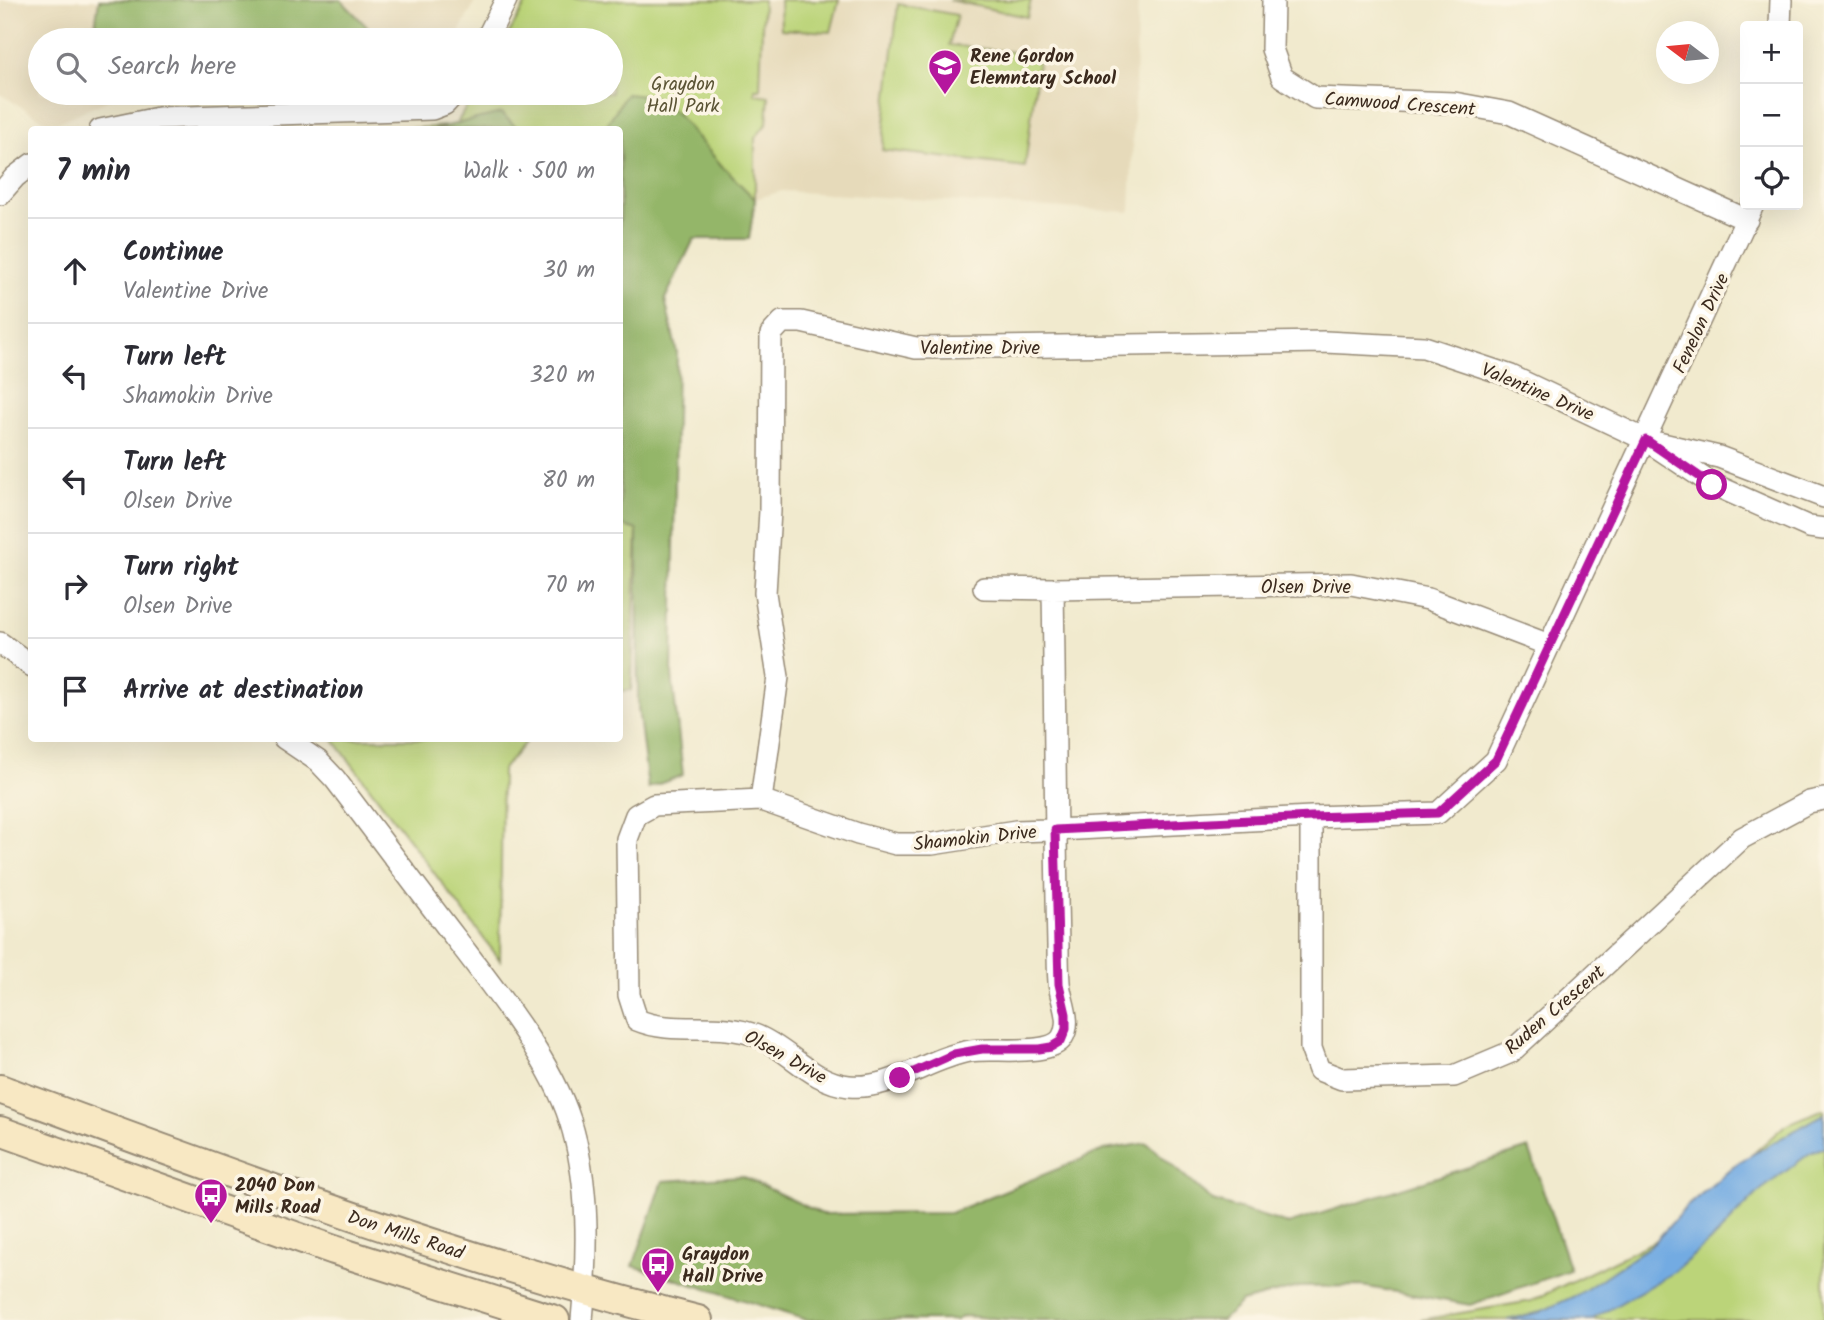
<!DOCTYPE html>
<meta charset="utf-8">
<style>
:root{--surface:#fff;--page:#f7f7f7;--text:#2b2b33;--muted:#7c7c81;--line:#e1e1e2}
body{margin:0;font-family:Kalam,sans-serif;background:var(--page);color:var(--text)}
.controls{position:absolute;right:21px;top:21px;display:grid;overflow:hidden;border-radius:7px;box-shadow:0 7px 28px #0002}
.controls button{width:63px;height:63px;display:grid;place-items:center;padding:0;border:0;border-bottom:2px solid var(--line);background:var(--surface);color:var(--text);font:35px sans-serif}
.compass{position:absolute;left:1656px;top:21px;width:63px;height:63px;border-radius:50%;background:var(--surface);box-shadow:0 7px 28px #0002;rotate:286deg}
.stop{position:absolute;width:21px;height:21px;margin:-16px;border:5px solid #b5179e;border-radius:50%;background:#fff}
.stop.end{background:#b5179e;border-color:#fff;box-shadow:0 2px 7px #0008}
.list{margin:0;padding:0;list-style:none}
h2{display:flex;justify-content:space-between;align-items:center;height:91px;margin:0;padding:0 28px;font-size:30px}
h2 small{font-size:23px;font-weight:400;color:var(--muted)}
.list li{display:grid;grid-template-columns:46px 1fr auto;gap:21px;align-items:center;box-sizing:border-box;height:105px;padding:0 28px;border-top:2px solid var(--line)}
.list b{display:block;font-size:26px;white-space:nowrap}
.list p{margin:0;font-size:23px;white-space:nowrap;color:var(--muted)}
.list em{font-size:23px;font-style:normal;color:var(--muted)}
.icon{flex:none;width:38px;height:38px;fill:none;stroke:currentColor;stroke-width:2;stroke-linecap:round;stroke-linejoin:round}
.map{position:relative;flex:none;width:1824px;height:1320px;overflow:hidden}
.search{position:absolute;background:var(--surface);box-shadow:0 7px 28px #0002;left:28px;top:28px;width:595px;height:77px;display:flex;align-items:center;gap:18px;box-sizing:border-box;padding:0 24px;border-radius:38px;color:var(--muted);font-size:26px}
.panel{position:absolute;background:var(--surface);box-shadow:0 7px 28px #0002;left:28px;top:126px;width:595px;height:616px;border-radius:7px}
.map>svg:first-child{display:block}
</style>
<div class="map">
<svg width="1824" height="1320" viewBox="0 0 1824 1320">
<rect width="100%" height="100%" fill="#fcf5e5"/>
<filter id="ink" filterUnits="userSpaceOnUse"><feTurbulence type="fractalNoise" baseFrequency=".0143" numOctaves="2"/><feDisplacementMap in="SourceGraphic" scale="14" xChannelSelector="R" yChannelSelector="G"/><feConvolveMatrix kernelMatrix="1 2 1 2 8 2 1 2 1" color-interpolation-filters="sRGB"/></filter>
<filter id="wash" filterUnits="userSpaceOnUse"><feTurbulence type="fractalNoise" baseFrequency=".00686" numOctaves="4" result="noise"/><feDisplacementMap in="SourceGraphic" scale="28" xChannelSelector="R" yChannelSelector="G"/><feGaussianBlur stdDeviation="1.57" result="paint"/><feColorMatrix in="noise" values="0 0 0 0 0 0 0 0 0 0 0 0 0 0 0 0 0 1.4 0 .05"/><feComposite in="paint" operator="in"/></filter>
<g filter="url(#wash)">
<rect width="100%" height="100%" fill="#f1eace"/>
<path fill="#e6daba" d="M0 0H476L455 40H40V93H160L123 94 52 125 0 94Z
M755 0H1138L1130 212 782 191 755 199Z"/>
<path fill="#bbd479" stroke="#7b7f4c" stroke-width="2" d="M528 0H763L760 89H755V94L769 96 767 123 755 138V199L752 217 648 225 631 690 620 691V130H393L456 125 474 93H611V40H505Z
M780 0H839L831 32 781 29Z
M949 0H1031L1027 17Z
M898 4 957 15 949 45 1039 55 1025 167 882 150Z
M333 739H528L502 770 500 960Z
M1824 1109V1320H1420L1531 1301 1659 1239 1785 1125Z"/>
<path fill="#94b669" stroke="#687044" stroke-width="2" d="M99 0H341L380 40H302L300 37 271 32 223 40H93Z
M626 94 655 97 677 114 722 166 755 199 749 239H694L665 299 677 353 672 675 683 775 648 788 638 708 637 530 620 525V130L604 129Z
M501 113 519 129H434Z
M1147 1143 1213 1201 1288 1224 1529 1148 1570 1270 1470 1305 1362 1286 1298 1287 1242 1302 1222 1320H1020L963 1316 956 1320H807L633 1266 663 1181 742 1176 822 1214 950 1213 1104 1150Z"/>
<path fill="#73abe2" stroke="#576a80" stroke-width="2" d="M1824 1114V1147L1810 1153 1761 1190 1717 1235 1674 1272 1591 1320H1507L1540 1312 1579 1294 1653 1244 1686 1207 1739 1162Z"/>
</g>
<g filter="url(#ink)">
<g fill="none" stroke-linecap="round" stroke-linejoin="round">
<g stroke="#968a76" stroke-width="24">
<path id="minor" d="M1273 0 1272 49 1282 77 1315 98 1454 103 1509 113 1747 220
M1780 26 1781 0
M486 40 506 0
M100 130 158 118 432 109 445 104 455 93
M0 194 15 177 32 164
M1658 443 1719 457 1824 497
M984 588 1053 589
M0 643 32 666
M1549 645 1428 599 1351 584 1053 589C1055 708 1055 826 1058 945 1058 957 1058 969 1059 982 1060 1000 1073 1021 1062 1038 1050 1057 991 1047 970 1051 928 1058 893 1090 849 1086 811 1082 790 1050 757 1036 718 1020 675 1036 637 1020L629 995 627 839 636 815 654 805 761 800 858 834 896 844H932L1016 831 1078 829 1311 817 1438 813 1496 760 1753 205
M284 738 318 761 335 779C376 833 416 887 457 940 495 990 551 1060 570 1120 590 1184 588 1253 582 1320
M761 800 778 677 765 593 770 511 771 334 782 322H801L916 348 1325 342 1424 347 1511 376 1646 440 1712 484 1809 527 1824 529
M1311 817V1048L1319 1070 1342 1079 1454 1076 1511 1052 1742 838 1809 802 1824 799"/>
</g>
<g stroke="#968a76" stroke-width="32">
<path id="secondary" d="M0 1089C230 1174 460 1261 698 1320
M0 1131 334 1250 555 1320"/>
</g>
<use href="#minor" stroke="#fff" stroke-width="21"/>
<use href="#secondary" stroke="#f8e8c3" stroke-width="28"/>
</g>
</g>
<g fill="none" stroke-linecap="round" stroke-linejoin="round" filter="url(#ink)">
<path stroke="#b5179e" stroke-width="9" d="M900 1078 954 1054 982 1049H1039L1051 1047 1061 1041 1066 1029V1014L1059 984 1055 830 1311 817 1438 813 1496 760 1646 440 1712 485"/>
</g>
<defs>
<g id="school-pin" transform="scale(1.75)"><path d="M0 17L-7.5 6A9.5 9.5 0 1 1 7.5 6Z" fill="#b5179e" stroke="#fcf5e5"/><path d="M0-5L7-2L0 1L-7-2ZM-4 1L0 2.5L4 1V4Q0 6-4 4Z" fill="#fff"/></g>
<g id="bus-pin" transform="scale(1.75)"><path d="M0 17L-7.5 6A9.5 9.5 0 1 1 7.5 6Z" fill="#b5179e" stroke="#fcf5e5"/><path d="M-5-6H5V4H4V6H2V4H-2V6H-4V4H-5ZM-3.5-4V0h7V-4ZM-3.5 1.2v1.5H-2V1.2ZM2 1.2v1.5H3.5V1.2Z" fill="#fff"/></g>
</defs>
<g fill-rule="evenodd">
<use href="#school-pin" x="945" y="66"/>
<use href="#bus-pin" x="211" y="1195"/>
<use href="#bus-pin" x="658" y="1264"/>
</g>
<g text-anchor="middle" stroke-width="7" stroke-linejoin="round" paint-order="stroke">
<g font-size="19" font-weight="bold" fill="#3b2a1e" stroke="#fcf5e5" text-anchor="start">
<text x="970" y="62">Rene Gordon<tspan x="970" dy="22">Elemntary School</tspan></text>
<text x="235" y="1191">2040 Don<tspan x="235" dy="22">Mills Road</tspan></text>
<text x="682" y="1260">Graydon<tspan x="682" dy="22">Hall Drive</tspan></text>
</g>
<g font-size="19" fill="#5b5435" stroke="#fcf5e5">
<text x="683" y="90">Graydon<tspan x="683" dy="22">Hall Park</tspan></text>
</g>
<g font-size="19" fill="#3b2a1e" stroke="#fcf5e5">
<text transform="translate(1400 103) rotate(4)" y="7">Camwood Crescent</text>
<text transform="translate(1700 323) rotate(-65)" y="7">Fenelon Drive</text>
<text x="980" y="354">Valentine Drive</text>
<text transform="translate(1538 391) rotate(23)" y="7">Valentine Drive</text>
<text x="1306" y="593">Olsen Drive</text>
<text transform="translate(975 837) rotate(-6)" y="7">Shamokin Drive</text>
<text transform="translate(1554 1009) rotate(-41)" y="7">Ruden Crescent</text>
<text transform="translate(786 1056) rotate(29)" y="7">Olsen Drive</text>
<text transform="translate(406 1234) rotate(18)" y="7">Don Mills Road</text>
</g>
</g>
</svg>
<div class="controls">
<button>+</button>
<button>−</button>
<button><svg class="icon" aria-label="locate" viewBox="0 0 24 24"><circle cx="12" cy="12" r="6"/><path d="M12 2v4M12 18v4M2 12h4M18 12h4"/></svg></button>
</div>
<svg class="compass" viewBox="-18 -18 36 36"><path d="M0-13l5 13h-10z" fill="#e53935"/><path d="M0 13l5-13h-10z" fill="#7c7c81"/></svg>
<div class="stop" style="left:1712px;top:485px"></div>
<div class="stop end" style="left:900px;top:1078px"></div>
<div class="search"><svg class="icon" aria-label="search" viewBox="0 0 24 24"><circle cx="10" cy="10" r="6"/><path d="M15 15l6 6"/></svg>Search here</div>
<section class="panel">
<h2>7 min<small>Walk · 500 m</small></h2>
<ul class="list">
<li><svg class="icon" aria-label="ahead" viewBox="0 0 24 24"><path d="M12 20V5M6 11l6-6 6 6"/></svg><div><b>Continue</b><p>Valentine Drive</p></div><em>30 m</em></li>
<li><svg class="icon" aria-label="left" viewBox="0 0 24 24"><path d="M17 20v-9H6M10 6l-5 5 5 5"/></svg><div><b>Turn left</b><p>Shamokin Drive</p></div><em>320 m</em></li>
<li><svg class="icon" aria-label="left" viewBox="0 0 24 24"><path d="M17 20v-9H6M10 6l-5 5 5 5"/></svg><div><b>Turn left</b><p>Olsen Drive</p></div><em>80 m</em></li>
<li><svg class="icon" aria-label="right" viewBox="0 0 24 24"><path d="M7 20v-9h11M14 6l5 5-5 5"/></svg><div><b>Turn right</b><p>Olsen Drive</p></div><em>70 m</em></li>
<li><svg class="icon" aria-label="arrive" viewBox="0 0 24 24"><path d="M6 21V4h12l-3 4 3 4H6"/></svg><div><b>Arrive at destination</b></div></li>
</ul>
</section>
</div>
